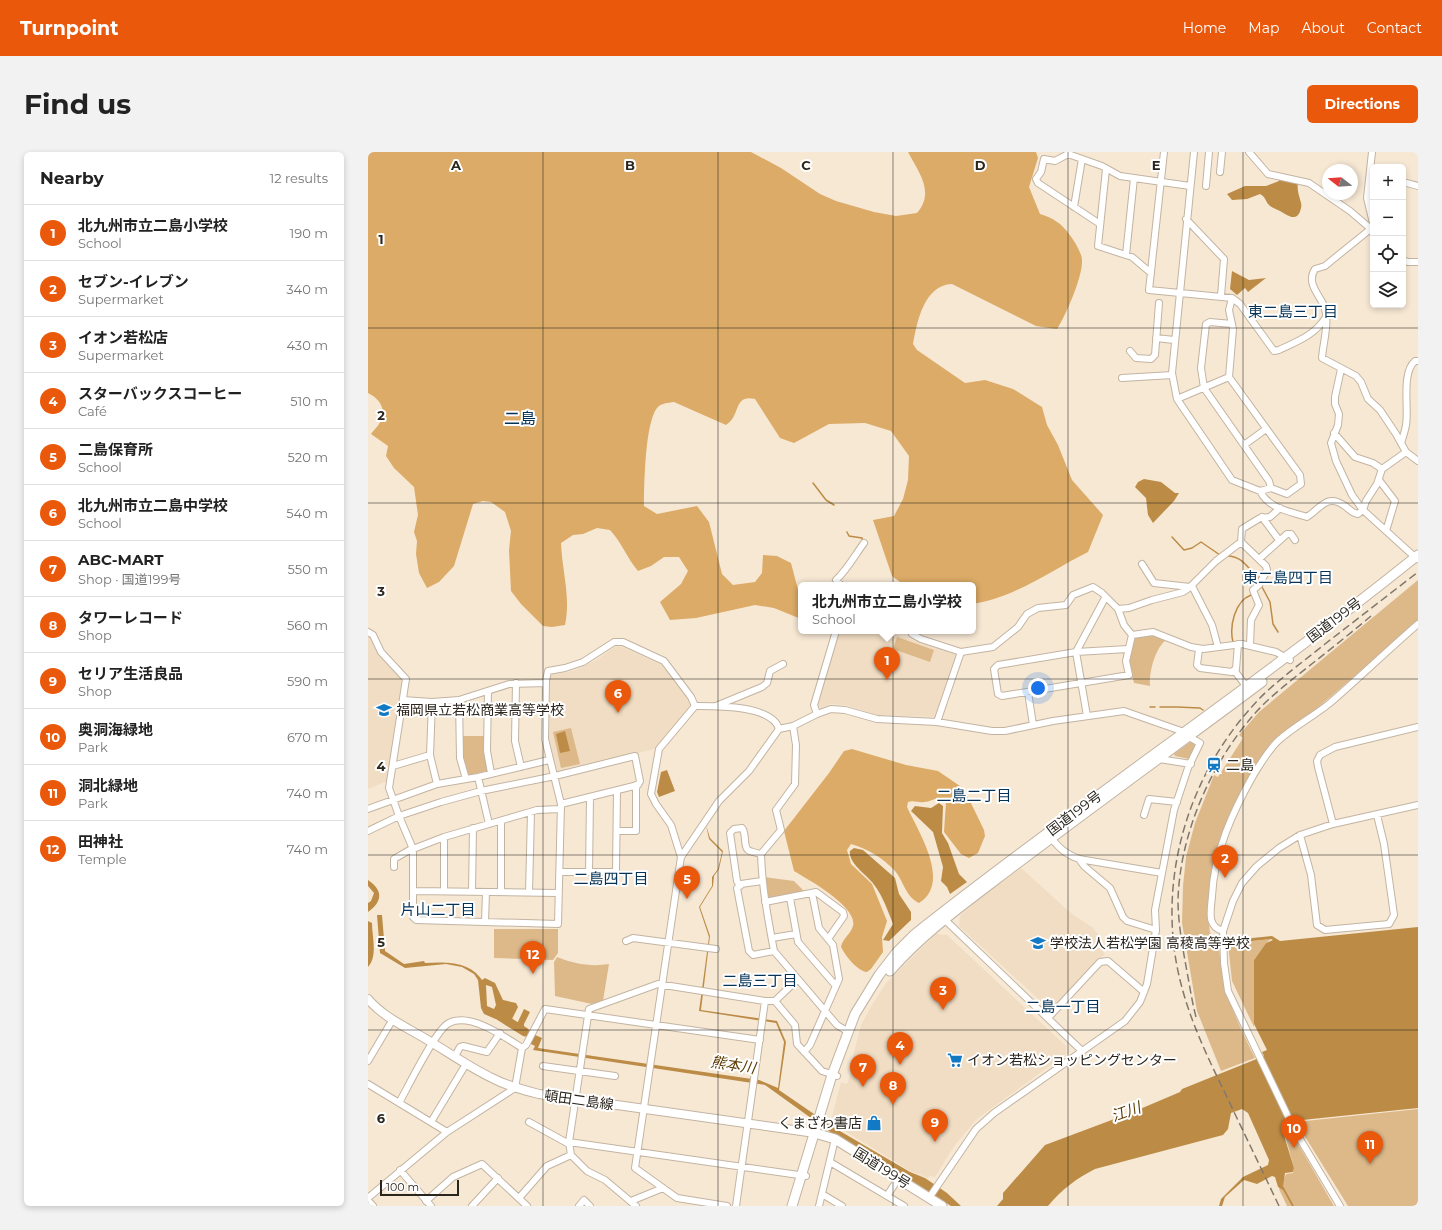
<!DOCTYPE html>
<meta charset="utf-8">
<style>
:root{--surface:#fff;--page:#f2f2f2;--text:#222;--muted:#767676;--line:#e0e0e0;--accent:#ea580c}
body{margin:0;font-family:Montserrat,"Noto Sans JP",sans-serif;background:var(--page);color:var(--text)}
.controls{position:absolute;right:12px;top:12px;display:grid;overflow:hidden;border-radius:6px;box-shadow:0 2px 6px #0003}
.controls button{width:36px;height:36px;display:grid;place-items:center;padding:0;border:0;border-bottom:1px solid var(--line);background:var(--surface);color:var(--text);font:20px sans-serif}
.compass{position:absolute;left:954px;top:12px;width:36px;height:36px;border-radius:50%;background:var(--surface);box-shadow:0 2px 6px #0003;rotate:287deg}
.scale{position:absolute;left:12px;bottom:10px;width:79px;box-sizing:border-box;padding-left:4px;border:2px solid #2a251d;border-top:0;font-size:11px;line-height:14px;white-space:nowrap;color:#2a251d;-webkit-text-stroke:3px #fff;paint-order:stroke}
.you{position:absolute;left:670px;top:536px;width:14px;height:14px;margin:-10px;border:3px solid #fff;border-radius:50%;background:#1a73e8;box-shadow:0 0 0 6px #1a73e833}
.badge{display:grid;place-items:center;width:26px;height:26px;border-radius:50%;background:var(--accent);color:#fff;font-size:13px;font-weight:700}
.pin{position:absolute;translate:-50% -33px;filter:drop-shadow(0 1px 2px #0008)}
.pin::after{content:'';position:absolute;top:21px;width:14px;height:12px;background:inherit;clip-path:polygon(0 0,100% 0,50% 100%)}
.popup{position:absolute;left:430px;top:430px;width:178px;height:52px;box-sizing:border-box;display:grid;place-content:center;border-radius:6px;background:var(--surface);filter:drop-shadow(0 1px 3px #0005);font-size:13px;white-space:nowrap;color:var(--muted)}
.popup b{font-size:15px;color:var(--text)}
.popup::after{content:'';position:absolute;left:50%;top:100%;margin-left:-8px;border:8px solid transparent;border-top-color:var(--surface)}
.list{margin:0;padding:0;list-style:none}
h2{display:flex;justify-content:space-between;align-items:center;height:52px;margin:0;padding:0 16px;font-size:17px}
h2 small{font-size:13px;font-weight:400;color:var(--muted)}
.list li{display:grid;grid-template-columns:26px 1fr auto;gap:12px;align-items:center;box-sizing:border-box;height:56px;padding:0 16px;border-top:1px solid var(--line)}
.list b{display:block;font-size:15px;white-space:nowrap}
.list p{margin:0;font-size:13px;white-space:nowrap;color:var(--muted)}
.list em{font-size:13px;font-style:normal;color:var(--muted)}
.icon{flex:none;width:22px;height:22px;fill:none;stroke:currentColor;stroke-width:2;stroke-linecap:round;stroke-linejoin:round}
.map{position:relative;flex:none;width:1050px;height:1054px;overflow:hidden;border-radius:6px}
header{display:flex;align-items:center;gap:24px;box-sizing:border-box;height:56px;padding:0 20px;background:var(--accent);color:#fff}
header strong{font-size:19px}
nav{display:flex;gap:22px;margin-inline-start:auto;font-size:14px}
.intro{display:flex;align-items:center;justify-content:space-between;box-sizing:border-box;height:96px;padding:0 24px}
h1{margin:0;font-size:28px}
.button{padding:10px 18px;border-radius:6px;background:var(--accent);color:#fff;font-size:14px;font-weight:700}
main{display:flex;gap:24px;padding:0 24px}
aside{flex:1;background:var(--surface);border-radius:6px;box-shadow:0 2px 6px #0003}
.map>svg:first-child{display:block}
</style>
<header>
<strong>Turnpoint</strong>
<nav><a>Home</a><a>Map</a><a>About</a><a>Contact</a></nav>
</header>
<div class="intro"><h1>Find us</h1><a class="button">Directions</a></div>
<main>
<aside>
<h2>Nearby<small>12 results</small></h2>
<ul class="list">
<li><span class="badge">1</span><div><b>北九州市立二島小学校</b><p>School</p></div><em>190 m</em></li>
<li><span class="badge">2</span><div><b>セブン-イレブン</b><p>Supermarket</p></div><em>340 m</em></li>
<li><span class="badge">3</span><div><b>イオン若松店</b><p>Supermarket</p></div><em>430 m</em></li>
<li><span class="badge">4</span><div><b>スターバックスコーヒー</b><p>Café</p></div><em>510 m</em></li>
<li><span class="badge">5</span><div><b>二島保育所</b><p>School</p></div><em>520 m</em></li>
<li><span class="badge">6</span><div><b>北九州市立二島中学校</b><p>School</p></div><em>540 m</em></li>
<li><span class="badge">7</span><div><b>ABC-MART</b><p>Shop · 国道199号</p></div><em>550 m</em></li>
<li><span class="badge">8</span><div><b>タワーレコード</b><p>Shop</p></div><em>560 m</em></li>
<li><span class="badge">9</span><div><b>セリア生活良品</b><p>Shop</p></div><em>590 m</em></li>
<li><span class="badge">10</span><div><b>奥洞海緑地</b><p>Park</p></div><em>670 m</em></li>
<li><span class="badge">11</span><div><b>洞北緑地</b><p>Park</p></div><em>740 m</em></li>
<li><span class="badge">12</span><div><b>田神社</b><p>Temple</p></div><em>740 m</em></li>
</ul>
</aside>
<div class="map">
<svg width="1050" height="1054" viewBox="0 0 1050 1054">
<rect width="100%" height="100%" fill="#f7e8d4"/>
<path fill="#f1ddc3" d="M471 479H517L590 503 569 565 509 563 477 553 463 552 453 556 450 554Z
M0 482 4 486 14 506 32 525 35 532 19 629 0 637Z
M252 494 294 513 324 553 290 596 192 621 188 619 181 586 182 524 184 522 200 520 210 517 230 507 246 495Z
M653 716 704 762 724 775 730 782 731 795 737 802 682 858 591 774 592 764 607 750Z
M568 782 579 783 698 894V902L609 967 587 993 567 1025 562 1024 560 1026 542 1019 472 976 465 971 464 965 473 930 479 932 483 921 485 904 493 873 504 853 518 831Z"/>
<path fill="#ddb98a" d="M1050 428V469L931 572 907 588 887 615 862 661 853 688 840 762 842 781 851 789C852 836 867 865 887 906L853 919 829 859 814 771 815 734 818 705 827 671 846 623 850 625 875 586 871 583 891 560Z
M782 482 799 487C787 496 781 520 782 534L766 531 761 510 766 485Z
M529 485 566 498 562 510 525 497Z
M203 576 212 612 193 616 185 580Z
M94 584H117L119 619 101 623 98 621 94 604Z
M824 589 828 595 821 607 807 604 806 602Z
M396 725 426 729 437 740 402 746 399 745Z
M126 777H190V801L185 808 126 806Z
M903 787 898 791 886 808V875L864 829 860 792Z
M189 805C206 812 224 815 241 812L235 849 224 852 187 844 186 810Z
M1050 957V1054H980L928 970Z
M918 971 966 1054H919L911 1037 918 1022 925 1021 926 1016 915 976Z"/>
<path fill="#dcab67" d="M0 0H383L413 16 452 42 468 49 506 60 528 64 549 61C567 40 551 21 540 0H668L670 6 661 35 672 62C678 64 684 66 689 70 697 74 714 98 714 108 715 124 698 163 689 177L668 174 584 132C556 133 549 170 545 192L549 198 597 231 617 228 645 237 674 255 679 273 690 293 704 328 735 363 720 400C682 419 648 445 605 452V433H536L524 424 505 368 526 364 535 347 540 328 541 304 523 279 497 271 461 272 426 291 412 286 387 247C365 242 373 264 358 273L306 250C300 251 293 251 289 256 277 271 276 334 276 354L289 362 329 354 341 370 354 422 365 433 387 430 394 421 395 403 409 404 423 411 433 449V467L406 456 387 453 328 466 302 468 292 450 313 432 320 419 311 405H296L283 414 270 419C259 406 254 391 242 378L229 376 215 382 205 383 193 391C194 419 203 445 197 473L184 475 175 474 153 452 143 439 141 398 143 379 137 360 123 350 115 349 105 352 86 414 71 430 59 436 51 421 48 402 49 389 46 380 50 363 46 335 26 316 18 304 20 294 3 282C6 278 13 271 14 266 17 254 10 246 0 241Z
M484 597 538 613 570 619 592 634 600 645 616 678 617 684 610 701 601 706 593 702 576 680 578 650 575 647C567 645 563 650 556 650 550 651 546 648 540 650L539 655C550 679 584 731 551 751 538 745 536 730 527 719 515 706 500 697 483 692L479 698 483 712 504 732 519 769 514 785 515 800 503 817 499 820C489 819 477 803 473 795 474 787 483 782 485 774 490 755 441 728 426 719L416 679 461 621 476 599Z"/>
<path fill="#bc8c47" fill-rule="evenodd" d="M911 26 930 30C928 42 935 50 933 56 930 71 920 64 912 59 909 57 904 56 901 53 897 49 898 45 892 42L879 47 864 48 859 42 877 34H898L911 29Z
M864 119 881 128 898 126 880 140 877 136 869 143 862 137Z
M776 327 793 330 807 341H811L806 349 785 371 780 363 778 346 767 335 770 330Z
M197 579 202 599 192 601 188 582Z
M299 618 307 639 291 645 289 640 293 620Z
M571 651 575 654 574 681 580 691 591 722 599 730 582 742 579 735 573 729 575 715 565 680 543 659 547 654 563 656Z
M338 673 342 686 355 699 351 717 346 724 345 734 332 755 342 784 333 858 409 869 418 890 411 938 465 975 542 1020 557 1026 579 1041 593 1054H583L530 1020 468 984 397 933 165 898 167 894 163 892V886L146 878 156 857 162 860 156 872V878L174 886 170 896 391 928 410 936 416 890 408 871 331 859 341 785 331 755 344 734V725L350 717 354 700 341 687Z
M486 696 495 698 527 726 531 742 543 760V768L521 789 515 788 525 772C520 759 515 745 507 734 501 724 480 712 482 699Z
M0 728C15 738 15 749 0 760V751L3 749 6 741 0 734Z
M9 763H14L17 799 36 812 56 809 57 811C78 810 101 809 114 828L117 826 127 831 135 848 148 851 150 855 142 871 139 872 116 862 113 856 110 828 106 822 94 815 78 812 37 816 12 801ZM118 833 124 835 128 853 126 857 119 854Z
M0 769 4 771C4 785 10 804 0 815Z
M1050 775V956L915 970 914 977 926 1016 925 1020 917 1021 915 1034 926 1054H924L915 1038 910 1035 907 1025 904 1024 889 1032 876 1028 857 1045 854 1054H851L853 1047 875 1025 900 1013 901 1008 880 961 874 957 863 961 860 977 855 983 727 1017C708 1027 694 1037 680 1054H629L635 1047V1041L677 993 765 960 812 940 814 937 896 904 894 900 899 898 886 872V808L898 791 905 788 903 787 865 791V788L904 784 912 789Z"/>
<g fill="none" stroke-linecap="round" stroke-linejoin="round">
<path stroke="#bc8c47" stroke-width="1.5" d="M445 331 458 348 466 353
M479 380 481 384 494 386 495 390
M804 385 816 398 824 396 833 390 852 403
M858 404C875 403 880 418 892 427
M893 433 902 450 905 472 910 480
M865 490C861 474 867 449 883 443
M782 555H787
M792 555H808
M809 555 832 556 835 558"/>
<path stroke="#bc8c47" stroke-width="9" d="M133 865 157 880"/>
<g stroke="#c3b4a2" stroke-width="8">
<path id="minor" d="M796 0 781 138 864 146 872 152 906 199 911 198C930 189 947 183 958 165
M826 0 804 221 809 247 864 328 892 339 903 336 919 342 933 332 932 323 861 225 865 177 861 158 864 146
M881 0 900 22 941 31 982 59 1003 77
M1004 0 999 46 1005 71
M738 17 730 94 764 105 783 121
M852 20 854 0
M1035 30 1050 34
M838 34 841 0
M706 55 714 7
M818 67 856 107 853 144
M732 72 670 31 668 27 673 20 676 7 687 9 700 2 734 14 752 24 822 34
M1005 75 963 109 957 114 947 117C938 131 951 142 956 154 962 169 955 191 954 206L988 224 993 230 1000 247 1012 258 1028 282 1038 300 1050 309
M758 103 766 26
M1035 108 1040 110H1050
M864 172 842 170 838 172 833 216 836 236 901 329 903 336
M788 186 806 188
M762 199 768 206 783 207 787 203 791 151
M973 217 967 245V252L971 262 970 273 963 291 968 309 984 343 995 358 1049 407
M754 226 804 223
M809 247 861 225
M966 281 987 305 1005 311 1014 317
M1033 291C1035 285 1037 279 1038 273 1041 256 1033 221 1047 209H1050
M876 293 898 277
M1011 328 1027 349 1018 379
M892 339C901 357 921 359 939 365 953 356 959 341 977 354 981 357 984 361 990 362L995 358 998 349 1009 332 1014 317 1038 300
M894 365 911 388
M873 390 898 414 899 418 891 433 885 438 891 453 883 468 882 493
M891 407 919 382H923L927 388
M774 412 786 431 822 435
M473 433 468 428C479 418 487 403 496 391
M824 434 844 473 850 495
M750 457 761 456 784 448 815 440 821 436 848 409 873 390 874 377 892 366 902 365 912 356
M0 480 5 483 13 500 38 527 21 636 31 664 45 697V765L48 768 190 772 193 652 177 587 178 529 180 519 197 516 215 510 246 490H255L296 509 323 545 327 554
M544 482 553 487 593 500 625 495 650 475 659 462 670 456 698 453 705 443 725 435 734 441 750 457 756 473 764 483 785 480 823 495 835 497 874 492 908 500 922 508
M760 497 708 500 630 513 626 517 630 542 634 544 761 523 758 509 764 483
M831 497 829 513 832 516 864 520 868 517 870 492
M866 518 878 534
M148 531 147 589 153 615
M120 539 119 599 123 621
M660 540 665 573
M35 548 64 550 91 548 141 532 178 531
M91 548 92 606 98 627
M64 550 62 603 69 632
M348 554 394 535 399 531 402 519 415 512
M449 562 446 553 468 479
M719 564 708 500 737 446
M569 570 593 500
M425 574 428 593 427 632 408 658 413 678 393 702C394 735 400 767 406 799L469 873 479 879
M791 607 823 612
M25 614 62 603
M110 625 121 672
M0 657 69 632 110 625 181 608
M776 663 781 647 809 650
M965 672 950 615 949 609 952 603 967 595 1050 575
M0 679 31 664 73 650 113 639 187 624 267 604 272 629 270 633 193 652
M249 679H268V633
M932 683 943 723 949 773 957 778 1021 772 1026 763 1016 692 1009 663
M683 686C692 697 698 702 711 707L794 721
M45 697 76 685 169 658 193 657
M313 705 303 673 288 652 283 642 291 597 327 554C348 554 404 553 411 577
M711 707 716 714 742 736 755 765 759 769 788 778
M26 715V707L45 696
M192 720H245L248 718 249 639
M221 720 222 646
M394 729 373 732 369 736 381 799 385 803 406 799
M372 734 369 729 362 681 366 677 374 676C379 682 375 694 380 698 383 700 389 701 393 702
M46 739 190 741
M76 739V685
M104 739 105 676
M133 740V669
M161 740 163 660
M422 746 430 790 468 834
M397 750 448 740 475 760 476 764 460 787
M574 765 714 899
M117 770 118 740
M855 779C838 774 843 759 844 744 846 700 865 659 886 622 893 611 901 597 911 588 927 574 946 564 962 551 992 525 1020 498 1050 472
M404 786 428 782
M258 789 265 786 348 797
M407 849 430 827
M680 866 732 810 740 809 776 840
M436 900 442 893 471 827 465 793 451 776 444 741
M87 904 92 895 95 894 119 900 132 881
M0 909 25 867
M175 914 247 924
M0 932 79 980
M31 951C40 935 68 877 81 871 102 860 137 885 154 896
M63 970 98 912
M161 970 201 992
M201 990 438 1024
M462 1010 536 1054
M32 1018 63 1054
M454 1042 474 1054
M519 1044 530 1027
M0 1046 79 980 147 936 154 896 158 893 177 857 392 888
M151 1046 179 1014 203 1003
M58 1049 85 1025 114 1012 159 1054
M263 1049 295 1036
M104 1054 130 1026
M211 1054 216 1048 222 1054
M268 1054 237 1028 219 1019 203 1003 201 990 221 857 290 832 397 849H407L427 873 429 892 454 919 469 924
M359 1054 309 1046 267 1016 313 705 351 649 381 619 411 577 425 574 449 562 463 557 477 558 509 567 569 570 624 579H637L685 569 756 559 816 580 821 585 832 591 820 616 806 658 787 758 788 778 779 832 772 850 757 869 626 961 608 977 561 1046
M368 1054 397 849
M451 1054 467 987
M972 1054 926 977 860 839 856 811 855 779 865 749 874 731 889 714 911 696 932 683 965 672 1050 653"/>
</g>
<g stroke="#c3b4a2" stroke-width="10">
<path id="major" d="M0 847C15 865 38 875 58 887 80 900 101 915 124 926 139 934 155 938 171 942L447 981
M0 1050 4 1054"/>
</g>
<g stroke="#c3b4a2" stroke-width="11">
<path id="highway" d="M522 819C558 778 603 747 646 714 728 652 811 592 894 530
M447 981 467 987 574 1054
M424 1054 464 923 487 862 511 823 528 801 547 782C711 652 886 535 1050 403"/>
</g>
<use href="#minor" stroke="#fff" stroke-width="6"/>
<use href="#major" stroke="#fff" stroke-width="8"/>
<use href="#highway" stroke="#fff" stroke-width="9"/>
<path stroke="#81786b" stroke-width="1.5" stroke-dasharray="8 4" stroke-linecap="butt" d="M828 865C824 850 822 835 819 820 815 797 810 772 810 748 812 680 844 609 889 559 906 541 926 526 945 511 964 496 984 480 1003 464
M911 1054C893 1016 875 979 857 941 840 906 823 871 813 832 786 728 821 615 898 540 917 523 937 508 957 492 988 468 1019 444 1050 420"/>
</g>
<path fill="none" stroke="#2a251d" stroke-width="1" stroke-opacity="0.55" d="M175 0V1054M350 0V1054M525 0V1054M700 0V1054M875 0V1054M0 176H1050M0 351H1050M0 527H1050M0 703H1050M0 878H1050"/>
<defs>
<g id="school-bare" transform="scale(1.2)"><path d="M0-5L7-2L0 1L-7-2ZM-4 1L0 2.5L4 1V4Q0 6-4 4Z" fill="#1279c4" stroke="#fff" stroke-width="2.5" paint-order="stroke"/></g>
<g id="station-bare" transform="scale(1.2)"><path d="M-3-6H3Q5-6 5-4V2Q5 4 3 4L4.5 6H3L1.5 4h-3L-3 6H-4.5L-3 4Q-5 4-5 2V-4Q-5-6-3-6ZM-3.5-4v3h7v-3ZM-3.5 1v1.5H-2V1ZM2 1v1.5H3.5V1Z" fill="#1279c4" stroke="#fff" stroke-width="2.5" paint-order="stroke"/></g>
<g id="supermarket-bare" transform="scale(1.2)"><path d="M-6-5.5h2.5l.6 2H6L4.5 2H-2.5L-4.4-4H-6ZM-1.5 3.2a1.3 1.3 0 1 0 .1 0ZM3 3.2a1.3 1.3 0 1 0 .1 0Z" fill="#1279c4" stroke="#fff" stroke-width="2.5" paint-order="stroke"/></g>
<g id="shop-bare" transform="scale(1.2)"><path d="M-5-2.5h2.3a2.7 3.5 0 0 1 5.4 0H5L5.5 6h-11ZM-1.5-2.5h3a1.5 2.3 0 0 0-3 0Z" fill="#1279c4" stroke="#fff" stroke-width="2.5" paint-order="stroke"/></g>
</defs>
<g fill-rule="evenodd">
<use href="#school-bare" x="16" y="558"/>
<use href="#station-bare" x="846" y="613"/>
<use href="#school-bare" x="670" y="791"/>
<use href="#supermarket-bare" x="587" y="908"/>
<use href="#shop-bare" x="506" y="971"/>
</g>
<g text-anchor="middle" stroke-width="4" stroke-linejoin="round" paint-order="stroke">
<g font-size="14" fill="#2a251d" stroke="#fff">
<text transform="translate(966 468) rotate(-37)" y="5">国道199号</text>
<text transform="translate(706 661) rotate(-37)" y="5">国道199号</text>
<text transform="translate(211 948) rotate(8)" y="5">頓田二島線</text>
<text transform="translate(514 1016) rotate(32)" y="5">国道199号</text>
</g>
<g font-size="14" fill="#2a251d" stroke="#fff" text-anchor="start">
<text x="28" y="563">福岡県立若松商業高等学校</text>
<text x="858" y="618">二島</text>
<text x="682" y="796">学校法人若松学園 高稜高等学校</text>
<text x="599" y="913">イオン若松ショッピングセンター</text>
<text x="494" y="976" text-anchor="end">くまざわ書店</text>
</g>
<g font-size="15" fill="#043357" stroke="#fff">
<text x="925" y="165">東二島三丁目</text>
<text x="920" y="431">東二島四丁目</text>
<text x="606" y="649">二島二丁目</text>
<text x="243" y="732">二島四丁目</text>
<text x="70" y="763">片山二丁目</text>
<text x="392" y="834">二島三丁目</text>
<text x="695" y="860">二島一丁目</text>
</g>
<g font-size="15" font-style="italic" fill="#5b3a00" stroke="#fff">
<text transform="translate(365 913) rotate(9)" y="5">熊本川</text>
<text transform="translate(758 960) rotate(-20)" y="5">江川</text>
</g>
<g font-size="16" fill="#043357" stroke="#fff">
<text x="152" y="272">二島</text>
</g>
</g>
<g font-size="13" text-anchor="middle" font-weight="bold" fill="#2a251d" stroke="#fff" stroke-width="4" stroke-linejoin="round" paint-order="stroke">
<text x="88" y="18">A</text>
<text x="262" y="18">B</text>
<text x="438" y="18">C</text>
<text x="612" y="18">D</text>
<text x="788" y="18">E</text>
<text x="13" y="92">1</text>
<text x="13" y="268">2</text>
<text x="13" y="444">3</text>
<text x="13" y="619">4</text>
<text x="13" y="795">5</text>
<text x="13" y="971">6</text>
</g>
</svg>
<div class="controls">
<button>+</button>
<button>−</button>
<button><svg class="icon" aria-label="locate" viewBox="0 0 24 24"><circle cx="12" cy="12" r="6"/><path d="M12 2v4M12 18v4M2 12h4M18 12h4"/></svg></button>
<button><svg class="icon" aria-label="layers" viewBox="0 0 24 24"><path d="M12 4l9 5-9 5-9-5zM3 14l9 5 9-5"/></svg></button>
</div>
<svg class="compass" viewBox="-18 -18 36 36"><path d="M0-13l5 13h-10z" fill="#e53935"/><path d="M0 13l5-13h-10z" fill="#767676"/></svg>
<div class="scale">100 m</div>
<div class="you"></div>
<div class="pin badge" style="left:519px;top:528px">1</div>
<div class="popup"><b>北九州市立二島小学校</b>School</div>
<div class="pin badge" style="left:857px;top:726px">2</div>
<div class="pin badge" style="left:575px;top:858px">3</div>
<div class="pin badge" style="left:532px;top:913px">4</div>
<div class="pin badge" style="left:319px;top:747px">5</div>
<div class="pin badge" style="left:250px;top:561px">6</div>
<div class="pin badge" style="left:495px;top:935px">7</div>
<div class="pin badge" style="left:525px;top:953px">8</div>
<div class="pin badge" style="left:567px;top:990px">9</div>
<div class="pin badge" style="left:926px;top:996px">10</div>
<div class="pin badge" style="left:1002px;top:1012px">11</div>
<div class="pin badge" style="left:165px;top:822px">12</div>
</div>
</main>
